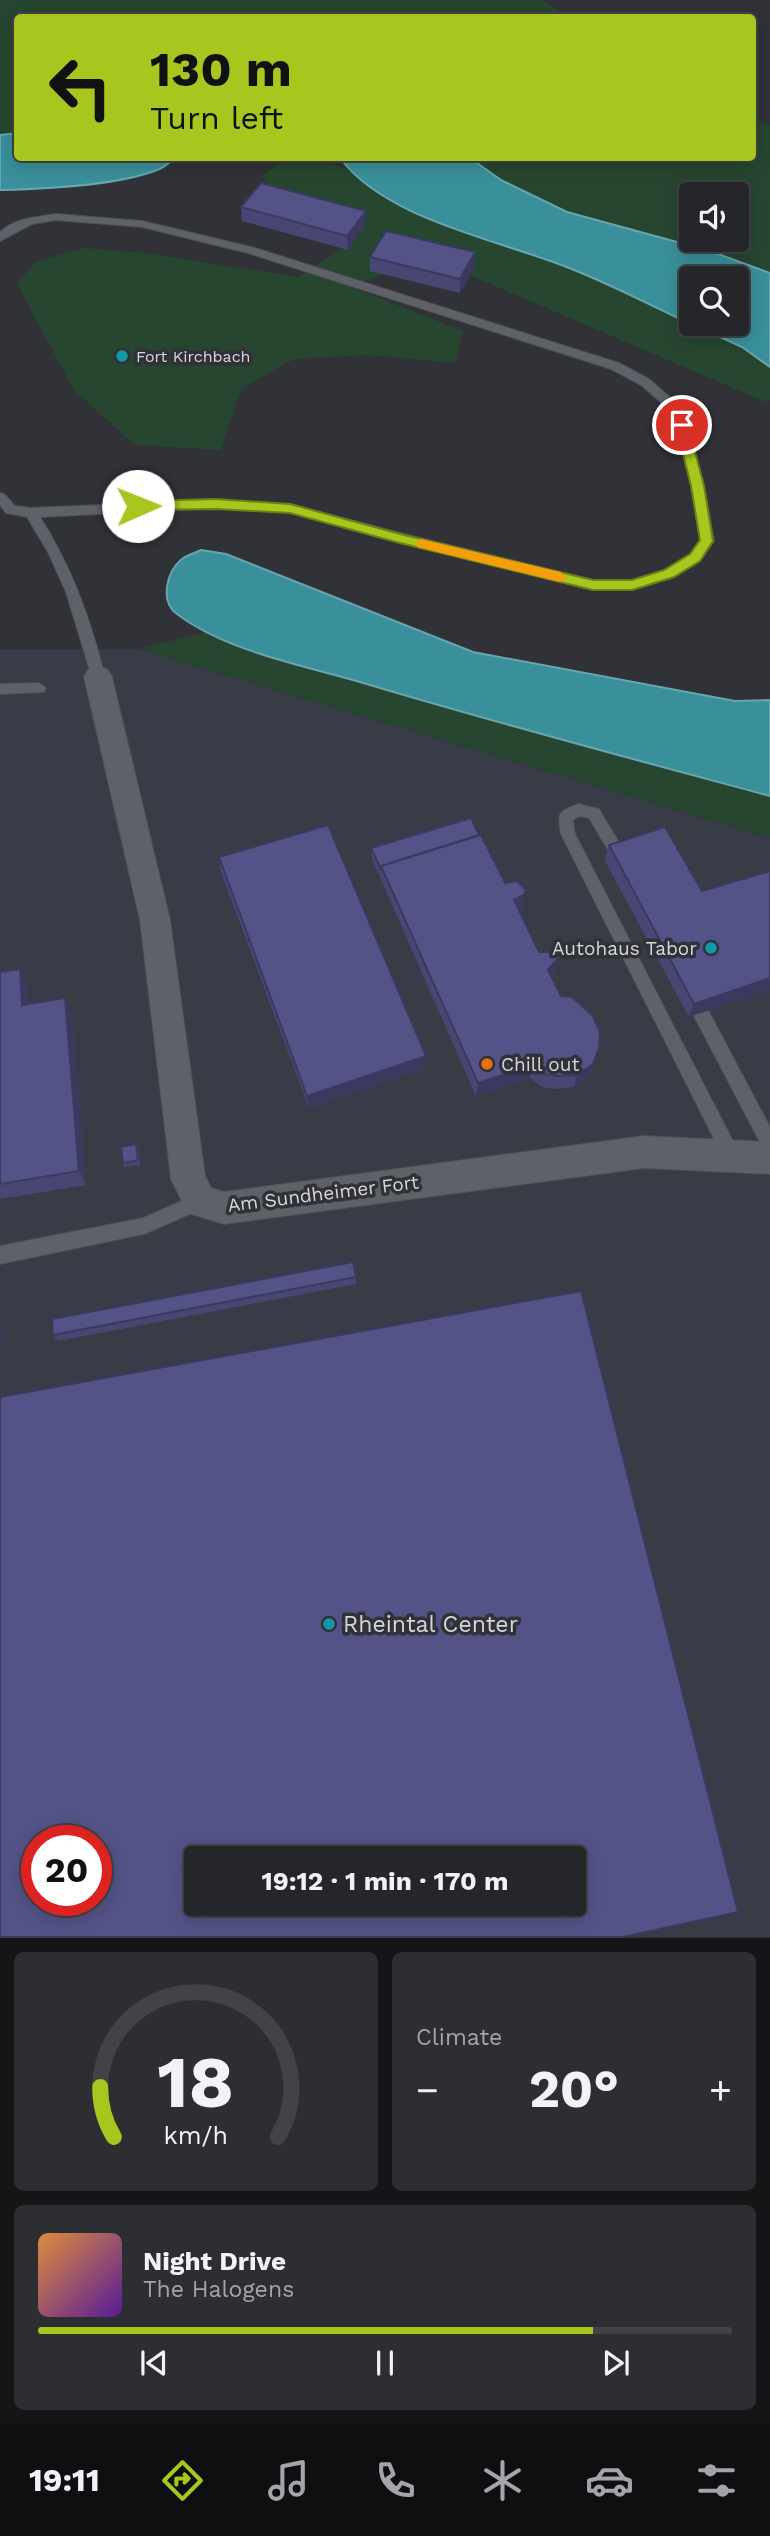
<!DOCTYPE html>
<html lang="en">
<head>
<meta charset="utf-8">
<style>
  :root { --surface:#24262a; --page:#2c2e32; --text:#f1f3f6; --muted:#a3a5a8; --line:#414347; --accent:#a7c71e }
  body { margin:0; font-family:"Work Sans",sans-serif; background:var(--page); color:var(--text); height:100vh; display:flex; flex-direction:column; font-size:26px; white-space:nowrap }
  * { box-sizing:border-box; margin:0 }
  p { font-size:23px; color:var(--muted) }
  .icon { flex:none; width:38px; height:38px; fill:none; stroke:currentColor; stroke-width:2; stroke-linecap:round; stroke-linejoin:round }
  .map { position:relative; height:1938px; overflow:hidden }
  .details { display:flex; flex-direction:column; gap:14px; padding:14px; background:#141517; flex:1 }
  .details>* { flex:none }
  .guide { position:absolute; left:14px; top:14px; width:742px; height:147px; border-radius:7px; box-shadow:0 4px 18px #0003,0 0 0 2px var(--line); background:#a7c71e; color:#111; overflow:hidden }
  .tools { position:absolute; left:679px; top:182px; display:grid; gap:14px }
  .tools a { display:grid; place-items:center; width:70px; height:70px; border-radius:7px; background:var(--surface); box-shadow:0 4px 18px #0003,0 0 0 2px var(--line); font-size:35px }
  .speed { position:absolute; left:21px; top:1825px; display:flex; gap:14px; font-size:35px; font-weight:700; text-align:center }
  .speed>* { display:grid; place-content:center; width:91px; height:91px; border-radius:50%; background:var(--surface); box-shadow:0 4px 18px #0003,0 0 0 2px var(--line); line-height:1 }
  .speed .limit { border:10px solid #d22; background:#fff; color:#111 }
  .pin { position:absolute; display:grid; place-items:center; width:60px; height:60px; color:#fff; margin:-30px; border:4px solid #fff; border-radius:50%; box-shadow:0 2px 7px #0007 }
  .me { position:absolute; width:77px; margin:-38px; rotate:89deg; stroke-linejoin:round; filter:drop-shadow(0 0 5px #0008) }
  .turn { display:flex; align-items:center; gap:24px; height:147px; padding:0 21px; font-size:32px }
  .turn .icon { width:91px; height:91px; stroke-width:2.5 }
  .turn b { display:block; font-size:49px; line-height:60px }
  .big { font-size:52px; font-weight:700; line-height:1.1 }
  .details .card { flex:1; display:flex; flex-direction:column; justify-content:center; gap:10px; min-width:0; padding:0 24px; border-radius:10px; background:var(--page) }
  .details .dial { align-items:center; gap:0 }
  .dial svg { height:182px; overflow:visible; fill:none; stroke:var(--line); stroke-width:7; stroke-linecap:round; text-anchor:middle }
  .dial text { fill:var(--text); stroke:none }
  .song { display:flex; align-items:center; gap:21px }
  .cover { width:84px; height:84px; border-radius:10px; background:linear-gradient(135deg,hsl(30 70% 55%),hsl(270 70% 35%)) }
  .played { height:7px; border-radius:4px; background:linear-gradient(90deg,var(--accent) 80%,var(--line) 80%) }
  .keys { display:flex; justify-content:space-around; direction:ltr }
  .heat { display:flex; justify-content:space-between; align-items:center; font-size:38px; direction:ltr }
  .details .tiles { flex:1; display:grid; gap:14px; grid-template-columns:1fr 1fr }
  .card:last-child { grid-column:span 2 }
  .trip { position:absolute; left:184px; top:1846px; width:402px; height:70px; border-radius:7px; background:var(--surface); box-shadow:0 4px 18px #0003,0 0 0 2px var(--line); font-weight:700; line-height:70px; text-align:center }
  .tab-bar { display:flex; height:112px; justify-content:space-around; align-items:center; background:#0e0f11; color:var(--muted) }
  .tab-bar .icon { width:49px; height:49px }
  .tab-bar .on { color:var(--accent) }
  .tab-bar b { font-size:32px; color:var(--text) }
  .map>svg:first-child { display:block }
  .built { fill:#383c47; fill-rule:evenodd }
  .green { fill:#274630; fill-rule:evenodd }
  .water { fill:#39909a; stroke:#68a5ae; stroke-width:2 }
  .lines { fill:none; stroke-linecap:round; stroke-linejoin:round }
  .lane-casing { stroke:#4d4f54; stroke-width:2 }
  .street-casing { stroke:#4d4f54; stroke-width:2 }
  .lane { fill:#5f6168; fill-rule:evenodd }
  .street { fill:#5f6168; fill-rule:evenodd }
  .wall { fill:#484774 }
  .shaded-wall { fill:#3b3a5e }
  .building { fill:#545387; stroke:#3b3a5e; stroke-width:2; fill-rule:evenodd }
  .route { fill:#a7c71e; stroke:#6d8114; stroke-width:2 }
  .slow { fill:#f59e0b }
  .culture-dot { fill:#0f9aa8; stroke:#303238; stroke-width:2.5 }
  .food-dot { fill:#e8710a; stroke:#303238; stroke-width:2.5 }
  .labels { text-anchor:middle; stroke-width:7; stroke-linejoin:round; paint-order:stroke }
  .far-poi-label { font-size:16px; fill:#d6d7db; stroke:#303238; text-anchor:start }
  .poi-label { font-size:19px; fill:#d6d7db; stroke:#303238; text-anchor:end }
  .street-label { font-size:19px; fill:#d6d7db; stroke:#303238 }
  .near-poi-label { font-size:23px; fill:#d6d7db; stroke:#303238; text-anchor:start }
</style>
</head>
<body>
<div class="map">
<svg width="770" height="1938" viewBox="0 0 770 1938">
  <rect width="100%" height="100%" fill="#303238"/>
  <path class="built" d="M139,649l631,189v1099h-770v-1287zM37,1841h59v59h-59zM196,1858h378v46h-378z"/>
  <path class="green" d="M0,0h542l27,17 -551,1 -1,115 -17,2z
    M753,120l17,5v148l-60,-22 -143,-39 -66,-32 -31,-22h282zM691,194h46v46h-46z
    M287,158h12l49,10 38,32 188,70 168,77 28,20v32l-4,3 -334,-143 -83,27 114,45 -8,32 -87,-8 -74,4 -52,29 -21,62 -86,-5 -61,-55 -57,-106 18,-22 50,-14 59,5 155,24 57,-38 -71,-26 -23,-38z
    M207,632l56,22 237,69 270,73v42l-631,-189z"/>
  <path class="water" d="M17,133l1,25h157c-5,4 -11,10 -18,12 -38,15 -115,19 -157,20v-55z
    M340,158h130l31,22 66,32 143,39 60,22v94l-28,-20 -50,-23h45v-46h-46v46c-39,-18 -77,-38 -117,-54 -72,-30 -187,-49 -234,-112z
    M201,550l25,4 247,98 262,49 35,-1v96c-137,-37 -274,-73 -410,-114 -58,-17 -134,-31 -183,-68 -18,-13 -10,-43 5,-55 5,-4 13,-6 19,-9z"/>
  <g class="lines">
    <g class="lane-casing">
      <path id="lane" d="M56,214l86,7 113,27 364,115 30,16 33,29 22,78 10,55 -14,20 -26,16 -42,13h-39l-193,-47 -110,-31 -74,-4 -176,9c32,50 51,103 65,160l-7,5 -5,-1 -27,-89 -18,-40 -21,-35 -21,-4 -6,-8v-12l4,1 11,12 16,2 185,-8 74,4 110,29 193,47h39l32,-9 26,-16 10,-14 -8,-55 -22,-76 -29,-25 -30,-16 -363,-116 -106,-26 -86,-7 -24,4 -32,17v-9c15,-14 36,-15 56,-18z
        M39,683l7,5 -2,4 -44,2v-10z
        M579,804l20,5 28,47 -3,4h-10l-25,-42 -9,-2 -7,4 2,14 162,315 2,6 -2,6 -6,2 -6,-2 -164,-327c-4,-21 -3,-23 18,-30z
        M701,1006l6,2 63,119v25l-6,-2 -69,-132 -2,-5 2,-5z
        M200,1193l6,2 3,6 -3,6 -62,27 -144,30v-18l143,-28z"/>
    </g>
    <g class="street-casing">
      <path id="street" d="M98,666l10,4 4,7 58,243 35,256 6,12 13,4 420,-56 126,6v32l-126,-6 -420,56 -36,-11 -17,-34 -31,-259 -56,-243 4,-7z"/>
    </g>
    <use href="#lane" class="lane"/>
    <use href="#street" class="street"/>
  </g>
  <path class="wall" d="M241,207l125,18 -18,25 -106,-29z
    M475,252v14l-15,27 -90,-22v-14z
    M479,835l26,48 19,22 -2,5 -3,1 20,41 16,21 -3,4 43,84 -6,16 -15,10 -20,2 -12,-2 -12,-9 -54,18 -104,-237 -1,-11z
    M609,845l93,46 68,-20 -81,146 -84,-156z
    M219,857l206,212 -116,39 -88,-236z
    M0,972l28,14 1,18 43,11 14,170 -86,14z
    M136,1144l2,5 2,16 -16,2 -1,-4z
    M356,1277v7l-298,57 -5,-6z"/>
  <path class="shaded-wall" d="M366,211v14l-18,25 -1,-14z
    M475,252v14l-15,27v-14z
    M526,890l-4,20 -11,5 3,-15z
    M558,958l-3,15 -10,11 3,-14z
    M20,969l8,17 2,35 -8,-16z
    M770,978v12l-81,27 5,-13z
    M65,998l7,17 14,170 -7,-14z
    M599,1048l-10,29 -15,10 3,-12z
    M426,1056l-1,13 -116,39 -2,-12z
    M532,1065l-2,13 -54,18 2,-13z
    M0,1331l2,3 1,12 -3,-3z"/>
  <path class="building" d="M261,183l105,28 -19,25 -106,-29z
    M386,231l89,21 -15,27 -90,-22z
    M471,818l8,17 -98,31v4l-10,-22z
    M328,825l98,231 -119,40 -88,-239z
    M665,827l37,64 68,-20v107l-76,26 -85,-159z
    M481,835l24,48 12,-2 9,9 -2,5 -10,5 25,52h13l6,6 -10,12 13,26 11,1 21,19 7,17 -1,15 -6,16 -16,11 -20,1 -13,-2 -12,-9 -54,18 -97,-217z
    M20,969l2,36 43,-7 14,173 -79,13v-212z
    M136,1144l2,16 -15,3 -2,-16z
    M353,1262l3,15 -303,58 -1,-16z
    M581,1291l157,621 -115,25h-623v-540zM37,1841h59v59h-59zM196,1858h378v46h-378z"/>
  <path class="route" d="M682,421l6,4 16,61 9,55 -13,20 -26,16 -42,13h-39l-193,-47 -110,-30 -74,-4 -78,1 -6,-4 6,-5 78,-2 74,5 110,30 193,46h39l32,-10 26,-16 10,-14 -9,-54 -15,-61z"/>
  <path class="slow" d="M421,539l139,33 7,5 -7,5 -143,-35v-7z"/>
  <g class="culture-dot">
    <circle cx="122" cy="356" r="7"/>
    <circle cx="711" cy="948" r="7"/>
    <circle cx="329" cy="1624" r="7"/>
  </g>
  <circle class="food-dot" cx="487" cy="1064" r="7"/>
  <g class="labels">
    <g class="far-poi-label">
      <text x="136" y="362">Fort Kirchbach</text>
    </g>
    <g class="poi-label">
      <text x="697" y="955">Autohaus Tabor</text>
      <text x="501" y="1071" text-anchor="start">Chill out</text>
    </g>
    <g class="street-label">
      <text transform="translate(323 1193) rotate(-7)" y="7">Am Sundheimer Fort</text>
    </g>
    <g class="near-poi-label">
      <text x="343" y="1632">Rheintal Center</text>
    </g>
  </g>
</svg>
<div class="tools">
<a><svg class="icon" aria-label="sound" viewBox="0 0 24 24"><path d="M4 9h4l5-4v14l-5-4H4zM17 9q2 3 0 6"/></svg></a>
<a><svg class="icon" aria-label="search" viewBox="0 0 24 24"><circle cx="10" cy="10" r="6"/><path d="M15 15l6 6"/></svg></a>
</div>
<div class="speed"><div class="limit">20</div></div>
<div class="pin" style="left:682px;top:425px;background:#d93025"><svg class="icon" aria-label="arrive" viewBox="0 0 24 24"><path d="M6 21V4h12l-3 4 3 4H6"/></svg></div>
<svg class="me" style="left:138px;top:506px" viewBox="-20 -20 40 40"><circle r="19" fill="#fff"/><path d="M0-13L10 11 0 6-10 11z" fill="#a7c71e"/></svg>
<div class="trip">19:12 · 1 min · 170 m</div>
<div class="guide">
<div class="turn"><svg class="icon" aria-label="left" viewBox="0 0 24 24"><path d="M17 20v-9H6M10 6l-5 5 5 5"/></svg><div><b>130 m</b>Turn left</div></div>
</div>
</div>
<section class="details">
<div class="tiles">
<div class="card dial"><svg viewBox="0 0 100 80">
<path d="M14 69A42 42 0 1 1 86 69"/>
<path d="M14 69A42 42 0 0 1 8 47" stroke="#a7c71e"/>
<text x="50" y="56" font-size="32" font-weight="700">18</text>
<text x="50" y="72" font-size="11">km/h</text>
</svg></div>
<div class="card"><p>Climate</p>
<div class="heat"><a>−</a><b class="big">20°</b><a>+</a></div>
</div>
<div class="card">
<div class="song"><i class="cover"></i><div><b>Night Drive</b><p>The Halogens</p></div></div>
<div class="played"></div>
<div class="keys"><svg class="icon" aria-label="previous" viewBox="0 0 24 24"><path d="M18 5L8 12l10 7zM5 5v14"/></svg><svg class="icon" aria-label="pause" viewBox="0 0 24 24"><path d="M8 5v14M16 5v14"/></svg><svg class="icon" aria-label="next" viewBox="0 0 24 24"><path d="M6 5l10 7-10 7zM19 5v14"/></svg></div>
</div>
</div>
</section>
<nav class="tab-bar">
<b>19:11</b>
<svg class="icon on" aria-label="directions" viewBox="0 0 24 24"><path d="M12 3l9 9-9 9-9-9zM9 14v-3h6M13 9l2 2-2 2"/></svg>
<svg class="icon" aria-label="music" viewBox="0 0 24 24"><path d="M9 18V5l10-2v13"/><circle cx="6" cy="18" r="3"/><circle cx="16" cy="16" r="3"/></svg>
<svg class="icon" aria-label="phone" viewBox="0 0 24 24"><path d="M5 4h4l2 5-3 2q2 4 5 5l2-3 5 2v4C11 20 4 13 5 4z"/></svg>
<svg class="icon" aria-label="climate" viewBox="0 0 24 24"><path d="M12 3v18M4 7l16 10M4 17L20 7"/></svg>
<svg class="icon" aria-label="car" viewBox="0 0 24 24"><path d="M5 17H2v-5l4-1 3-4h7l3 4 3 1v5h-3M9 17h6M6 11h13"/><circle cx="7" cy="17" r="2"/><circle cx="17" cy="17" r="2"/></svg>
<svg class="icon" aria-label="filters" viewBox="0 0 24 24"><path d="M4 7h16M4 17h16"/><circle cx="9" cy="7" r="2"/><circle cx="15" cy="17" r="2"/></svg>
</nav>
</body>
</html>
